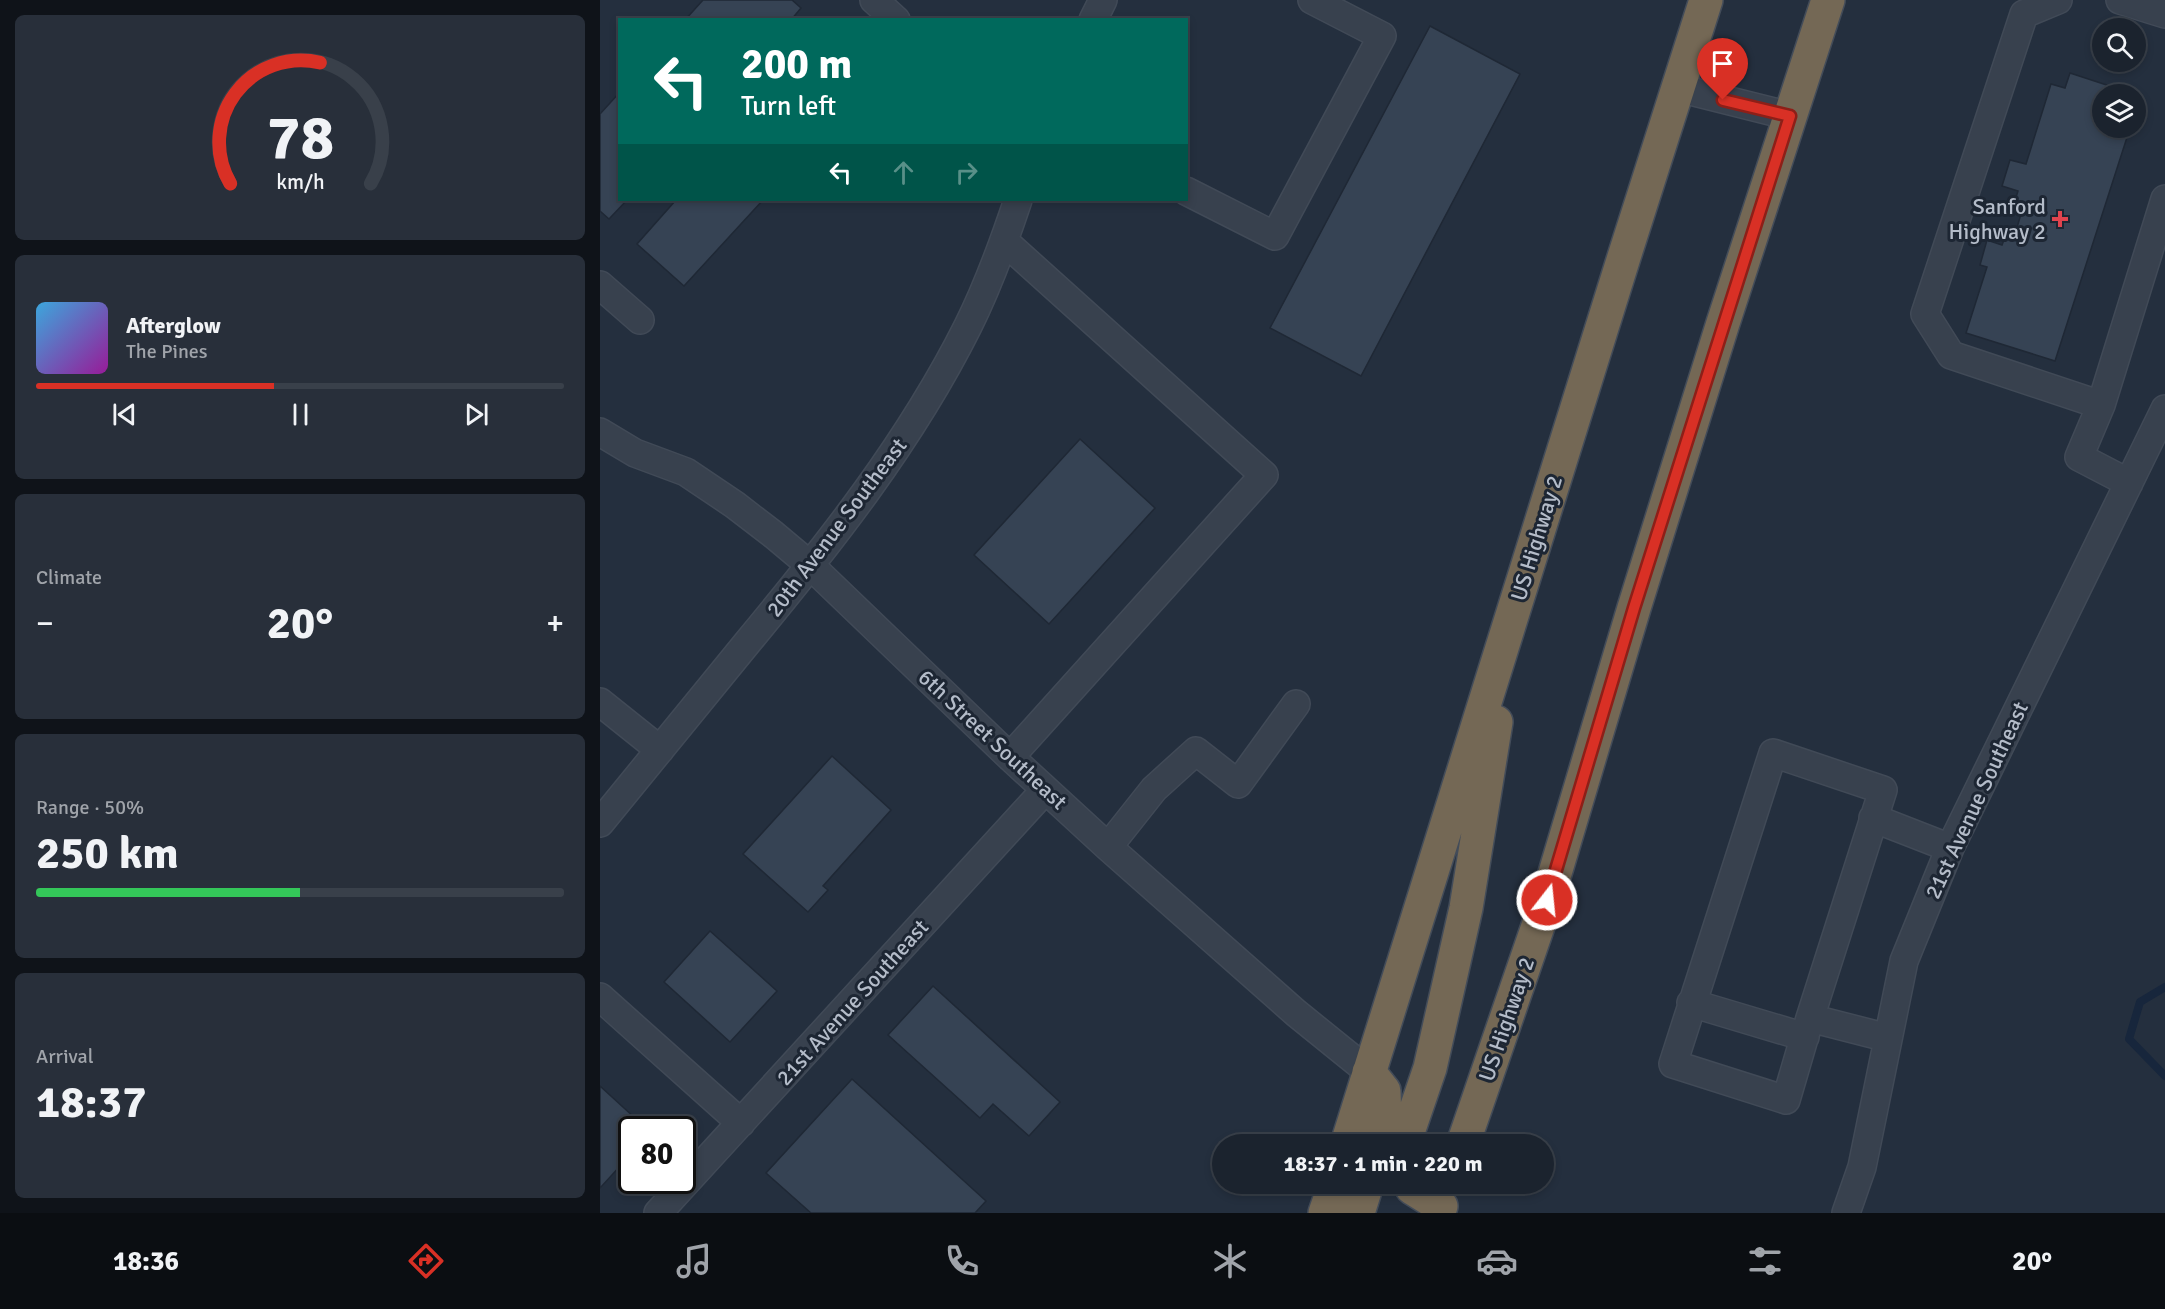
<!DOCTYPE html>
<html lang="en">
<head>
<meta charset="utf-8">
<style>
  :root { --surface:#1b232e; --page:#282f3a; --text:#f1f3f6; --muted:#a0a4aa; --line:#39404a; --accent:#d93025 }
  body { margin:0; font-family:Signika,sans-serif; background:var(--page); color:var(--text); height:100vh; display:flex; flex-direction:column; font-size:22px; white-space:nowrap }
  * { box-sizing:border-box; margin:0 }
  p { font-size:20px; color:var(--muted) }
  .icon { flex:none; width:33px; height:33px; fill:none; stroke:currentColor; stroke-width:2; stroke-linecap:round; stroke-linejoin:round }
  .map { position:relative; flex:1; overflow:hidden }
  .sheet { display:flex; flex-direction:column; gap:15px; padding:15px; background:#0f1319; width:600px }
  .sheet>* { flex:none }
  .guide { position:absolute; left:18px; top:18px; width:570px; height:183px; border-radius:0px; box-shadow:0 3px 9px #0003,0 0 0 2px var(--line); background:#00695c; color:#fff; overflow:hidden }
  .buttons { position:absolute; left:1492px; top:18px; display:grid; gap:12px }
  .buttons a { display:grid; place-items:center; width:54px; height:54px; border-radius:50%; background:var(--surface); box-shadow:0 3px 9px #0003,0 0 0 2px var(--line); font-size:30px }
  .speed { position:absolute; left:18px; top:1116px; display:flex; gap:12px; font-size:30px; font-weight:700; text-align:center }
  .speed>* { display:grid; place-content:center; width:78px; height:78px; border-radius:50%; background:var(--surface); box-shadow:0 3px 9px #0003,0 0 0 2px var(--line); line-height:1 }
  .speed .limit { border:3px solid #111; border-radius:9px; background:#fff; color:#111 }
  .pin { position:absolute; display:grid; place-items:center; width:51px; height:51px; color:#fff; margin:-62px -26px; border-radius:50% 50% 50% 0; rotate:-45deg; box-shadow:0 0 6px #0007 }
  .pin .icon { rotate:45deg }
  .me { position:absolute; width:66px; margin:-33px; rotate:16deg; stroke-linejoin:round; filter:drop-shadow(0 0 4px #0008) }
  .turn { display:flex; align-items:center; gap:21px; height:126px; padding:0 24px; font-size:27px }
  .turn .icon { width:78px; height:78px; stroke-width:2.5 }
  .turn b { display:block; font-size:42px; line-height:51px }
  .lanes { display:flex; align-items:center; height:57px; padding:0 24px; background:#0003; justify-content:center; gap:30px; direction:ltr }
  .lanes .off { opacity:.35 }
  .big { font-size:45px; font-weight:800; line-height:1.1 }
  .sheet .tile { flex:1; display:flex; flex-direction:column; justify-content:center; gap:9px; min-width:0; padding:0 21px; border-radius:9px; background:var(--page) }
  .sheet .dial { align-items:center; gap:0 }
  .dial svg { height:156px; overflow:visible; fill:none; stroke:var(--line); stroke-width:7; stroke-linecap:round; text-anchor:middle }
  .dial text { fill:var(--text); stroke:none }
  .song { display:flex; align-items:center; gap:18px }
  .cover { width:72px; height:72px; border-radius:9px; background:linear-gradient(135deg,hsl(200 70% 55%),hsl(300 70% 35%)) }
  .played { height:6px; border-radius:3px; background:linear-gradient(90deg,var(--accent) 45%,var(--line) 45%) }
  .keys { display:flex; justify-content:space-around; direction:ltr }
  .heat { display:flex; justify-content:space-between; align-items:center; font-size:33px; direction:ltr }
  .charge { height:9px; border-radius:4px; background:linear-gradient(90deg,#34c759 50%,var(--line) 0) }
  .trip { position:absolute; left:612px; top:1134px; width:342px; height:60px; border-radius:30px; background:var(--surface); box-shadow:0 3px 9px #0003,0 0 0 2px var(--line); font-weight:800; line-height:60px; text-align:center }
  .dock { display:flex; height:96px; justify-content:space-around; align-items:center; background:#0b0e12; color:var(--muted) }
  .dock .icon { width:42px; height:42px }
  .dock .selected { color:var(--accent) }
  .dock b { font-size:27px; color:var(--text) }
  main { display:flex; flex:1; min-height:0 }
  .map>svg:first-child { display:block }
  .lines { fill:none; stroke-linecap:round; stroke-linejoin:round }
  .stream { stroke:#17263c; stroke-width:8 }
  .building { fill:#364354; stroke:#1f2835; stroke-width:1.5 }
  .minor-casing { stroke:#414a57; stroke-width:30 }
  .highway-casing { stroke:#434c59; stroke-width:36 }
  .minor { stroke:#38414e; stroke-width:27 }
  .highway { stroke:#746855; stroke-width:33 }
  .route-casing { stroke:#8d1f18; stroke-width:15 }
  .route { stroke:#d93025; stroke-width:10 }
  .health-dot { fill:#e0444e; stroke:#1d2633; stroke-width:2 }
  .labels { text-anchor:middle; stroke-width:6; stroke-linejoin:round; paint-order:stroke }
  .poi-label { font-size:22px; fill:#b4bcc9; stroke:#1d2633; text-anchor:end }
  .street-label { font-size:22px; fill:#b4bcc9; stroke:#1d2633 }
</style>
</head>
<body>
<main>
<section class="sheet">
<div class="tile dial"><svg viewBox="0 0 100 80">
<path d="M14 69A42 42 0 1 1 86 69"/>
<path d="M14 69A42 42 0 0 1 60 7" stroke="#d93025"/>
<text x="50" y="56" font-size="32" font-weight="700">78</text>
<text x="50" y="72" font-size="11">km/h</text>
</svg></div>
<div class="tile">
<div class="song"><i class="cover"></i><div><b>Afterglow</b><p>The Pines</p></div></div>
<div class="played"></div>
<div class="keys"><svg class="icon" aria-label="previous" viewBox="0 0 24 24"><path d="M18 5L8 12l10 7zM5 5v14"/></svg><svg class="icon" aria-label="pause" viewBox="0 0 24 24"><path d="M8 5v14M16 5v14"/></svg><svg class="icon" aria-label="next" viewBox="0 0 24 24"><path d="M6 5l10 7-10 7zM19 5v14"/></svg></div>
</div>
<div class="tile"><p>Climate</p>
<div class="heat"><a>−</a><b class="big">20°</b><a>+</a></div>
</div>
<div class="tile"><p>Range · 50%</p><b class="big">250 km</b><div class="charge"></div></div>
<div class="tile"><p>Arrival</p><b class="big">18:37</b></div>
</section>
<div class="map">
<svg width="1565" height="1213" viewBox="0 0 1565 1213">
  <rect width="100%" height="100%" fill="#242f3e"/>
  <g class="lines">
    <path class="stream" d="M1565,987l-25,15 -11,37 36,37"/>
  </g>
  <path class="building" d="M103,0h89l9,8 -10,12h-106z
    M830,26l90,48 -159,302 -91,-48z
    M1470,73l52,17 -1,4h-18v34h27l-75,233 -89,-28 21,-66 -7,-2 7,-25 15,5 5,-13 9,-1 7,-24 -9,-3 4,-13 -16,-5 8,-26 16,4 25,-80 14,4z
    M20,92v108h7l-18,19 -9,-8v-97z
    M76,200h87l-79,86 -47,-42z
    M480,439l75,69 -106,116 -75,-69z
    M232,756l59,54 -68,76 5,4 -20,22 -65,-58z
    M110,931l67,60 -47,51 -66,-60z
    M333,986l127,116 -31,34 -36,-32 -13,14 -92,-83z
    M252,1079l134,122 -11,12h-164l-45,-40z
    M0,1086l48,44h-16v23l-32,35z"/>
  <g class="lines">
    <g class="minor-casing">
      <path id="minor" d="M274,0l22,20
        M1458,0l-34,14 -99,300 26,41 150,50 64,-206
        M1520,0l45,14
        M493,20l10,-20
        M1078,88l112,28
        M586,191l89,45 107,-200 -70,-36
        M404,241l260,234 -254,282
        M0,285l40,35
        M1501,405l-22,52 50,26
        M0,432l35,21 51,19 49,33 39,30 37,31 199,191 98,90 188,166 73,59
        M0,702l60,48
        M1273,818l77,30
        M0,823c49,-60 98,-120 147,-180 82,-99 163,-201 221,-317 20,-40 36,-84 50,-126
        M508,847l46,-58 42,-38 42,33 58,-80
        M0,997l141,126
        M1091,1003l114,34
        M1210,1018l-24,82 -113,-36 100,-311 110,37 -73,228 78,20
        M58,1213l387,-423
        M1246,1213l16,-46 42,-206 46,-113 215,-439"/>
    </g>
    <g class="highway-casing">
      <path id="highway" d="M769,1072l15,19 1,28 -7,25
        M747,1144l277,-887 82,-257
        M804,1144l26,-76 36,-160 30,-186
        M863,1144l84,-244 87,-292 89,-285 105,-323
        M810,1184l2,4 29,18
        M725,1213l10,-29
        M758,1213l9,-29"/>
    </g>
    <use href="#minor" class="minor"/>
    <use href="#highway" class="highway"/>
  </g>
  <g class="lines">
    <g class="route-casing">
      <path id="route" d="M947,900l87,-292 156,-492 -67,-16"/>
    </g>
    <use href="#route" class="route"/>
  </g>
  <path class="health-dot" d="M1457 210h6v6h6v6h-6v6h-6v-6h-6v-6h6z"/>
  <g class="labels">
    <g class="poi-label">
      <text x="1446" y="214">Sanford<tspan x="1446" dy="25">Highway 2</tspan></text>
    </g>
    <g class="street-label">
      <text transform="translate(236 527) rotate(-53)" y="8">20th Avenue Southeast</text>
      <text transform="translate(936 538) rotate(-73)" y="8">US Highway 2</text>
      <text transform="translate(393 739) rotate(43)" y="8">6th Street Southeast</text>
      <text transform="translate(1376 800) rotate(-65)" y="8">21st Avenue Southeast</text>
      <text transform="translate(252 1002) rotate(-48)" y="8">21st Avenue Southeast</text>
      <text transform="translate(906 1019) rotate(-71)" y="8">US Highway 2</text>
    </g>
  </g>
</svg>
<div class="buttons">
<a><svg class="icon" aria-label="search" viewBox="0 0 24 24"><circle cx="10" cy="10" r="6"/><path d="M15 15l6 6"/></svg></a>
<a><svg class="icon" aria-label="layers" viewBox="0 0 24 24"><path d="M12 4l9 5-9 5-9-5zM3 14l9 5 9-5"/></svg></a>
</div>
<div class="speed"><div class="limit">80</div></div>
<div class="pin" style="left:1123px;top:100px;background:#d93025"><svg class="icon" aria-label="arrive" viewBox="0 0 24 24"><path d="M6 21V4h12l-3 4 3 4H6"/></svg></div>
<svg class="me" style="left:947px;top:900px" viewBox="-20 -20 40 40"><circle r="17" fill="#d93025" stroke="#fff" stroke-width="3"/><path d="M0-11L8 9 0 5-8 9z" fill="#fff"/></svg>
<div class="trip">18:37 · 1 min · 220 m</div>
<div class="guide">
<div class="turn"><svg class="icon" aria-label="left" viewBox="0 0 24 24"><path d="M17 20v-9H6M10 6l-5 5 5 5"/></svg><div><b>200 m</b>Turn left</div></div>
<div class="lanes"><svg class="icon" aria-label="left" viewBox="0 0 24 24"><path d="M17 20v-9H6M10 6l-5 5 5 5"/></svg><svg class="icon off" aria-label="ahead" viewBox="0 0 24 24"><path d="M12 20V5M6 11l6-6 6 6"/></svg><svg class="icon off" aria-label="right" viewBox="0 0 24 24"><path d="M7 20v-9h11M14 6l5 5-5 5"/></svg></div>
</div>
</div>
</main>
<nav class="dock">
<b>18:36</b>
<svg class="icon selected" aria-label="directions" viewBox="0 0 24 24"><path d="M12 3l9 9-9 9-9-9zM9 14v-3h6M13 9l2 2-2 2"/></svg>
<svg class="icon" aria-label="music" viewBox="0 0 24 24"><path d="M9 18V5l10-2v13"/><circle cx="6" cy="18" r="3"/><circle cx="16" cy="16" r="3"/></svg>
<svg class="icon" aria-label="phone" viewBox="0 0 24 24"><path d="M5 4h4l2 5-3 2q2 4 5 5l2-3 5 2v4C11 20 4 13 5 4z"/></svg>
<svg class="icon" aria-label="climate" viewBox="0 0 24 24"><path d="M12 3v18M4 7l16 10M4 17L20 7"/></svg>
<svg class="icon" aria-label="car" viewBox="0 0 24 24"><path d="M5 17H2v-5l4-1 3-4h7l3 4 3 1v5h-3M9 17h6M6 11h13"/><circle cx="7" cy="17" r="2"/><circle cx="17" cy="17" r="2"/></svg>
<svg class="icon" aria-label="filters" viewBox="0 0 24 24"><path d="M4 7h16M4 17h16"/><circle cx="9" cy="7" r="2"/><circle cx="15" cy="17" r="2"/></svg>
<b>20°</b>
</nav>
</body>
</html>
